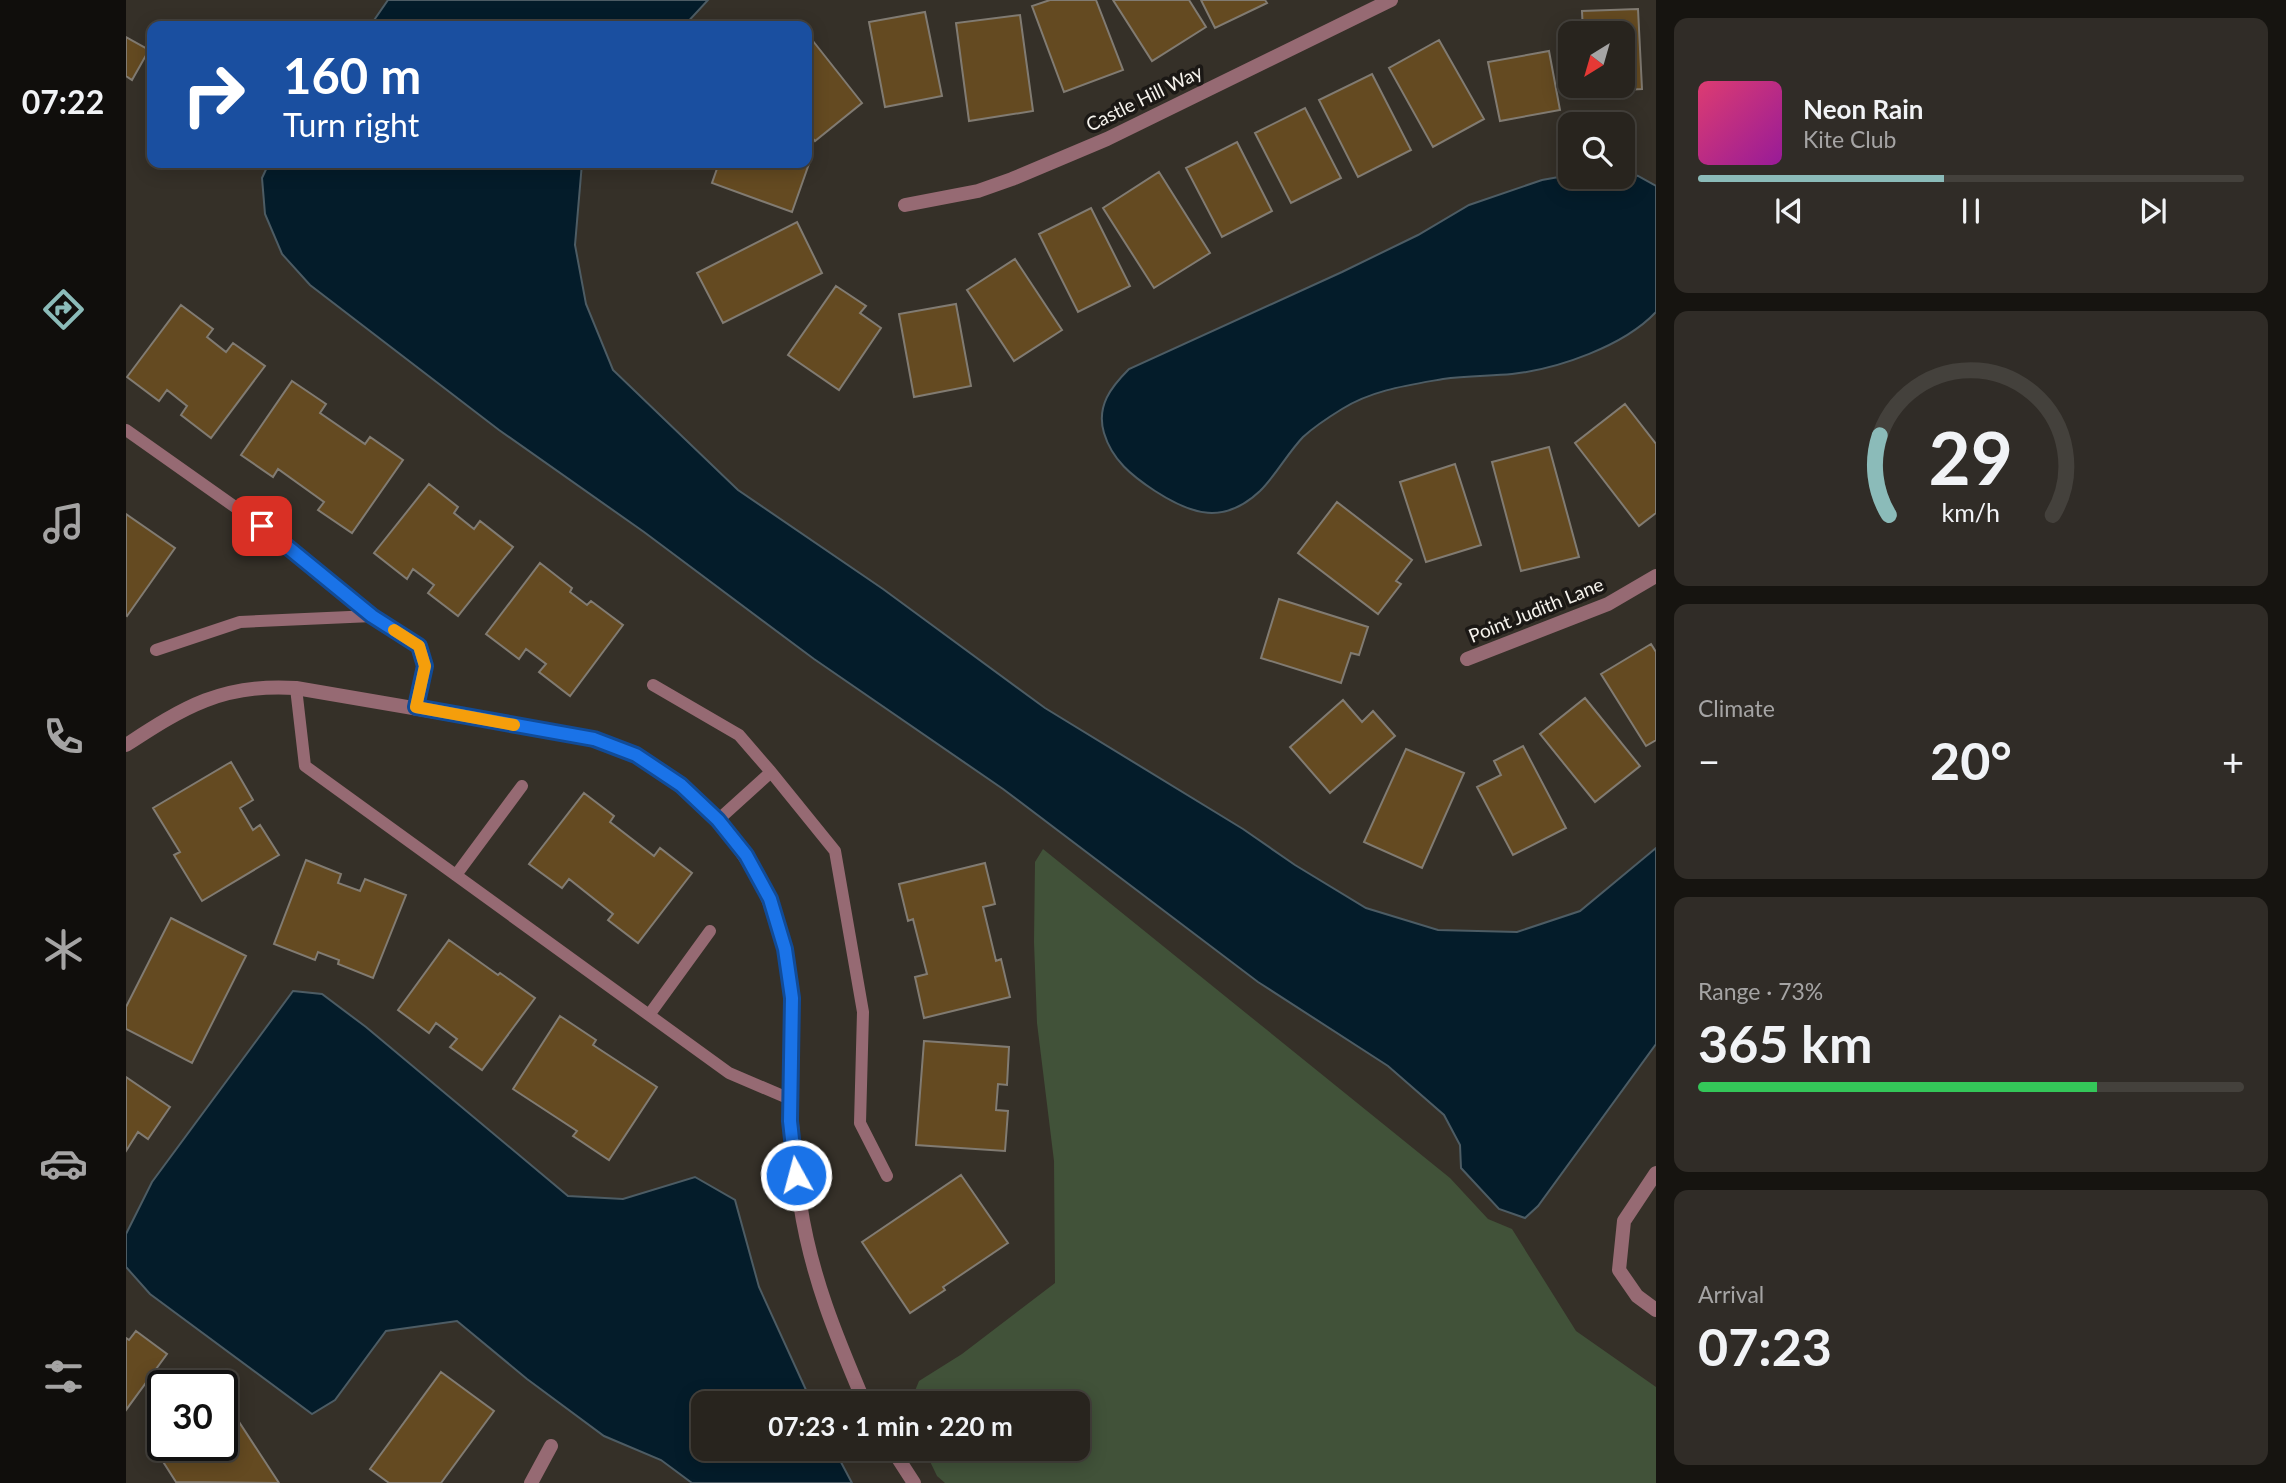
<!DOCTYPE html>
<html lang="en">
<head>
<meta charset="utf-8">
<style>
  :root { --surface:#28241e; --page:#302c27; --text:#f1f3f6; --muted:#a5a4a4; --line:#44413c; --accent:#8bbbb9 }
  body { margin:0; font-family:Lato,sans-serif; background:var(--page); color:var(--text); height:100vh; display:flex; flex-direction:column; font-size:26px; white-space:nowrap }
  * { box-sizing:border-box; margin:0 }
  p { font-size:23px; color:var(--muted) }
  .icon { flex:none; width:38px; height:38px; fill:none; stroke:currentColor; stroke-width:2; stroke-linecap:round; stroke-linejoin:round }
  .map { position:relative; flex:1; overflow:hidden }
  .side { display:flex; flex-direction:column; gap:18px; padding:18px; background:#161410; width:630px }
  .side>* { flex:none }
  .top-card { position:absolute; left:21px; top:21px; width:665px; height:147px; border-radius:14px; box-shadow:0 4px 18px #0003,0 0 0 2px var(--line); background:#1a4fa0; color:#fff; overflow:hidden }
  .needle { width:46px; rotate:217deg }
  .tools { position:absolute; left:1432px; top:21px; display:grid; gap:14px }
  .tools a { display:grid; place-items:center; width:77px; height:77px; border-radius:14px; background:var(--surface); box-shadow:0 4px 18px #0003,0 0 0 2px var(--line); font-size:35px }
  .speed { position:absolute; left:21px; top:1370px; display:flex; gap:14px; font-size:35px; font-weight:700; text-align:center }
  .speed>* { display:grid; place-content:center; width:91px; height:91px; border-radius:50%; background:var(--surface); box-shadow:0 4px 18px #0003,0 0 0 2px var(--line); line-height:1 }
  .speed .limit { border:4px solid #111; border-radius:10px; background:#fff; color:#111 }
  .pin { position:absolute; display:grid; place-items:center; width:60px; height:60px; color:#fff; margin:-30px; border-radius:14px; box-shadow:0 4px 10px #0006 }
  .me { position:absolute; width:77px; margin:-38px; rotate:353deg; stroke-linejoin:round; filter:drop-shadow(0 0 5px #0008) }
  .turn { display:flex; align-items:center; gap:24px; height:147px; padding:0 21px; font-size:32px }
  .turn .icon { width:91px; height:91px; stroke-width:2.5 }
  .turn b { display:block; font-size:49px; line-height:60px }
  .big { font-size:52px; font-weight:700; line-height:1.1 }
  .side .widget { flex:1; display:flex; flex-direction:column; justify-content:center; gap:10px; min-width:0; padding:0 24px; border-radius:14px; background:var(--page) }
  .side .dial { align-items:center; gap:0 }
  .dial svg { height:182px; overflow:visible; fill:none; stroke:var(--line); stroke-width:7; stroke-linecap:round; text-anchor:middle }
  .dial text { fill:var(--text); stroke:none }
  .song { display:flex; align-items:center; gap:21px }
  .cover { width:84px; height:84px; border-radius:10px; background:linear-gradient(135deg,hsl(340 70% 55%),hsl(300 70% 35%)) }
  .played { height:7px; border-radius:4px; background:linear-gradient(90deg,var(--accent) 45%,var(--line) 45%) }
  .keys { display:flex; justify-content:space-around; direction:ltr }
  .heat { display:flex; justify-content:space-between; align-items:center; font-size:38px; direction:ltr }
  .charge { height:10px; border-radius:5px; background:linear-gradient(90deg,#34c759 73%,var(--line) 0) }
  .trip { position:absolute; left:565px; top:1391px; width:399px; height:70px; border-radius:14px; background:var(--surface); box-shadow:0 4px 18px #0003,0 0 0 2px var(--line); font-weight:700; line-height:70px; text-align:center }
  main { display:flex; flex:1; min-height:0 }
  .tab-bar { display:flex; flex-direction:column; width:126px; justify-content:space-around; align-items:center; background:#100e0c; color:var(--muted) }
  .tab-bar .icon { width:49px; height:49px }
  .tab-bar .on { color:var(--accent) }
  .tab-bar b { font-size:32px; color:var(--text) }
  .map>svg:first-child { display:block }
  .green { fill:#415239 }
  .water { fill:#041c2a; stroke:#4d5c64; stroke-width:2 }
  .building { fill:#644a21; stroke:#817b72; stroke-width:2 }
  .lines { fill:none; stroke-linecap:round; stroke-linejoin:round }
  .lane { stroke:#966a73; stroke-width:12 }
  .street { stroke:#966a73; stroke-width:14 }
  .route-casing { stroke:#114b97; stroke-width:18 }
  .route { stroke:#1a73e8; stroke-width:12 }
  .slow { stroke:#f59e0b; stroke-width:12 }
  .labels { text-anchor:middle; stroke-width:7; stroke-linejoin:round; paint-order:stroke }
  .street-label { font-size:19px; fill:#f6f3ed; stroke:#1b1815 }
</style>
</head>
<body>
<main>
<nav class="tab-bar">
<b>07:22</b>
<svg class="icon on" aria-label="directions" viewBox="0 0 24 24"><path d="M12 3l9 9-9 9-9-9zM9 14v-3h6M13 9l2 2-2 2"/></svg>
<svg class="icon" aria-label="music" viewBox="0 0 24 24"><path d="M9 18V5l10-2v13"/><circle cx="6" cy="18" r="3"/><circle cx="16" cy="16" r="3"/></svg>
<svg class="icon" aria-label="phone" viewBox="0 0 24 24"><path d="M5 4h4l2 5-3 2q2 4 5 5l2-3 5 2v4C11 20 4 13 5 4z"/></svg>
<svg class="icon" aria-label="climate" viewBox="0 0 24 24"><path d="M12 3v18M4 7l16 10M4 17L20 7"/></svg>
<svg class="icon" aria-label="car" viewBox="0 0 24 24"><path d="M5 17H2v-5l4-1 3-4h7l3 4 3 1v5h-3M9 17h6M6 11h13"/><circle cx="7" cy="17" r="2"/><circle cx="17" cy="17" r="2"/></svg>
<svg class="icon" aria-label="filters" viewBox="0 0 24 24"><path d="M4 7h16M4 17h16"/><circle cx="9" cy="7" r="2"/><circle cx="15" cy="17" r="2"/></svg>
</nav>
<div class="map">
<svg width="1530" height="1483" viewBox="0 0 1530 1483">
  <rect width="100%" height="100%" fill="#353028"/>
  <path class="green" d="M917,849l407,329 38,41 24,10 64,102 80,56v96h-711l-8,-7 -13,-27h154v-45l-168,-1 9,-22 43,-27 93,-71 -1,-122 -17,-138 -3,-81 1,-80z"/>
  <path class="water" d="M262,0h320l-24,26h-314z
    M143,163h313l-7,82 11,59 27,66 125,120 145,99 162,119 198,121 52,36 71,43 72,22 79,2 63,-21 76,-63v196l-118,162 -13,12 -26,-9 -38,-41 -1,-23 -16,-30 -56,-49 -130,-84 -255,-193 -189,-130 -170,-127 -145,-102 -189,-145 -28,-31 -17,-40 -3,-36z
    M1496,171l16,5 18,10v126c-32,34 -98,57 -144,62 -23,2 -46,2 -69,5 -34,6 -71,11 -101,30 -13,8 -28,18 -39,28 -16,17 -27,38 -43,54 -36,34 -68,24 -105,0 -23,-15 -43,-31 -51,-58 -8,-27 7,-46 25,-64l213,-97 76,-37 51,-30 73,-25 28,-5 52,2z
    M167,991l29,3 44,33 202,169 55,3 72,-22 40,23 24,87 53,116 -108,1v45h130l18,34h-160l-31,-23 -57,-24 -77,-57 -70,-58 -71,10 -51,69 -23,14 -162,-120 -24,-27v-33l26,-52z"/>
  <path class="building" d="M924,0h46l27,70 -59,22 -32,-86z
    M987,0h76l17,27 -54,34z
    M1075,0h64l2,3 -52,25z
    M1512,9l4,80 -57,3v-6h37v-53h-39l-1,-22z
    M799,12l17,84 -57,11 -16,-85z
    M894,15l13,96 -64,10 -13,-98z
    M683,36l53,67 -47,38 -8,-10v-93z
    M0,37l23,13 -17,30 -6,-4z
    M1313,40l45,79 -51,28 -44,-79z
    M1423,51l11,59 -60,11 -12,-59z
    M1246,74l39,76 -53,27 -39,-77z
    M1179,108l36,70 -50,25 -36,-70z
    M1111,142l35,69 -50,26 -36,-69z
    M681,156l4,2 -19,54 -80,-29 7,-20h88z
    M1033,172l51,81 -56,35 -51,-80z
    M965,208l39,78 -52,26 -39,-78z
    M671,222l25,51 -99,50 -26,-50z
    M889,259l47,71 -48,31 -47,-71z
    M710,286l30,20 -6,7 21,15 -42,62 -51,-35z
    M830,304l15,82 -57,11 -15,-83z
    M55,305l32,24 -6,8 19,15 7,-9 32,23 -54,72 -30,-23 6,-9 -20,-16 -8,11 -32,-24z
    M166,381l34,23 -6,9 45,31 5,-7 33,23 -51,73 -34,-23 6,-8 -46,-33 -5,8 -32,-22z
    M1499,404l31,40v69l-17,13 -64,-83z
    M1423,447l30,110 -58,14 -29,-109z
    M1329,464l26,81 -55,17 -26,-80z
    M303,484l29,23 -4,6 20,16 6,-8 33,26 -55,69 -30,-23 6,-8 -21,-16 -6,10 -33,-26z
    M1211,502l75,58 -16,21 5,3 -23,30 -80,-61z
    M0,514l49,34 -48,68 -1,-1z
    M414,563l32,25 -2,4 17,13 4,-4 32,24 -53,71 -31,-24 7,-8 -20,-15 -7,10 -33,-25z
    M1153,599l89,28 -9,28 -8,-2 -10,30 -80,-25z
    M1525,644l5,8v88l-10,6 -45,-72z
    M1459,698l55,68 -45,36 -55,-68z
    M1217,700l19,22 11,-11 22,25 -65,57 -40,-46z
    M1397,746l43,82 -53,27 -36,-68 24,-12 -7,-14z
    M1280,749l58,24 -42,95 -58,-26z
    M105,762l22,38 -13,8 13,22 7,-5 19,30 -77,46 -28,-46 6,-3 -27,-44z
    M458,793l30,23 -4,6 44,34 6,-8 32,25 -54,70 -30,-23 5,-6 -44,-35 -7,9 -33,-24z
    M180,860l35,14 -3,9 22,8 5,-12 41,16 -33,83 -35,-14 1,-4 -21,-8 -3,8 -41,-16z
    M859,863l10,41 -12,3 13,54 5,-2 9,38 -86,21 -9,-41 12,-3 -14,-55 -5,2 -9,-37z
    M45,918l75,38 -54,107 -66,-34v-22z
    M323,940l49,35 2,-2 35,25 -53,72 -32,-23 7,-8 -21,-16 -7,10 -31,-23z
    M434,1016l36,24 -3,5 64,42 -48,73 -36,-24 4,-5 -64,-42z
    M798,1041l85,6 -2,38 -9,-1 -2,26 12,1 -3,40 -89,-6z
    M0,1077l44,30 -22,32 -10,-7 -12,19z
    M835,1175l47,68 -65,44 2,3 -35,23 -48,-71z
    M10,1331l31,23 -41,56v-72l3,2z
    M315,1372l53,39 -53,72h-52l-19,-14z
    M100,1402l53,81 -103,-1 -21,-33 8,-5 59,2v-41z"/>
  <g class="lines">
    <path class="lane" d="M0,430l136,96 110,90 48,30 5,20 -9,41
      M30,650l84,-28 132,-6
      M527,685l86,50 32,37
      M170,688l9,78 424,307 61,26
      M592,820l53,-48 64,79 28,161 -3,111 27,53
      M330,875l66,-89
      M523,1015l61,-84"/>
    <path class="street" d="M779,205l73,-14 34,-12 95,-40 284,-139
      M1341,659l141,-55 48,-28
      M0,745c58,-38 97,-62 170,-57l298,51c14,6 31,10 44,18 88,50 147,138 154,239 2,18 -2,36 -2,53 0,52 2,103 10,154 11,73 36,133 65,201
      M1530,1173l-32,48 -5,49 18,26 19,14
      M766,1449l22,34
      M405,1483l20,-37"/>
  </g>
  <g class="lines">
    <g class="route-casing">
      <path id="route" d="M136,526l110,90 47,30 6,20 -9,41 178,32 42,16 45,30 37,35 28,35 24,44 15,50 7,49 -2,123 6,54"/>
    </g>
    <use href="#route" class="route"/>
    <path class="slow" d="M268,630l25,16 6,20 -9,41 98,18"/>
  </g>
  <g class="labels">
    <g class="street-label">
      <text transform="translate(1018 98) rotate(-26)" y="7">Castle Hill Way</text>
      <text transform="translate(1410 610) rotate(-22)" y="7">Point Judith Lane</text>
    </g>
  </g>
</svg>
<div class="tools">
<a><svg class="needle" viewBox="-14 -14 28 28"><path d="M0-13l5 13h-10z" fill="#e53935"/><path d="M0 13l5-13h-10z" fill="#a5a4a4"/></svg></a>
<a><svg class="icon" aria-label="search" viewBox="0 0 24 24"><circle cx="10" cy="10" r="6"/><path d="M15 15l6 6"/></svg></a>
</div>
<div class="speed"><div class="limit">30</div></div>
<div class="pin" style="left:136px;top:526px;background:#d93025"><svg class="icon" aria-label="arrive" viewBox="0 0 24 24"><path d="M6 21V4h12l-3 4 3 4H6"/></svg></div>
<svg class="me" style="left:670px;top:1175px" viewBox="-20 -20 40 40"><circle r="17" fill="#1a73e8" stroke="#fff" stroke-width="3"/><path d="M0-11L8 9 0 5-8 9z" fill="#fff"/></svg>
<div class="trip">07:23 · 1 min · 220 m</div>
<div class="top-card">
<div class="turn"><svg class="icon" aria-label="right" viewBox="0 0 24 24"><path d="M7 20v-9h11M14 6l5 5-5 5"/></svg><div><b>160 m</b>Turn right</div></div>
</div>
</div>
<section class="side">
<div class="widget">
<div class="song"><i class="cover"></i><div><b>Neon Rain</b><p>Kite Club</p></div></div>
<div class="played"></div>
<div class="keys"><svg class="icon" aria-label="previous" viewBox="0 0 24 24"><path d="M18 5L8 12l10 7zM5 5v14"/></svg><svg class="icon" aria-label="pause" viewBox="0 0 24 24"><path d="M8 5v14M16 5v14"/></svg><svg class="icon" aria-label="next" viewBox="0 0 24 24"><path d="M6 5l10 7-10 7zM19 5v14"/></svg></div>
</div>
<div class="widget dial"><svg viewBox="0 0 100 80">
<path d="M14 69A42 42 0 1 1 86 69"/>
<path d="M14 69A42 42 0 0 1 10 34" stroke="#8bbbb9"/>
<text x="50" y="56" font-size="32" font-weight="700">29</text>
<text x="50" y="72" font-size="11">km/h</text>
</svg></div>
<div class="widget"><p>Climate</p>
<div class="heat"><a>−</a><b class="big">20°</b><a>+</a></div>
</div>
<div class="widget"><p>Range · 73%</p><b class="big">365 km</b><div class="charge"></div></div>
<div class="widget"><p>Arrival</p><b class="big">07:23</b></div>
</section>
</main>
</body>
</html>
